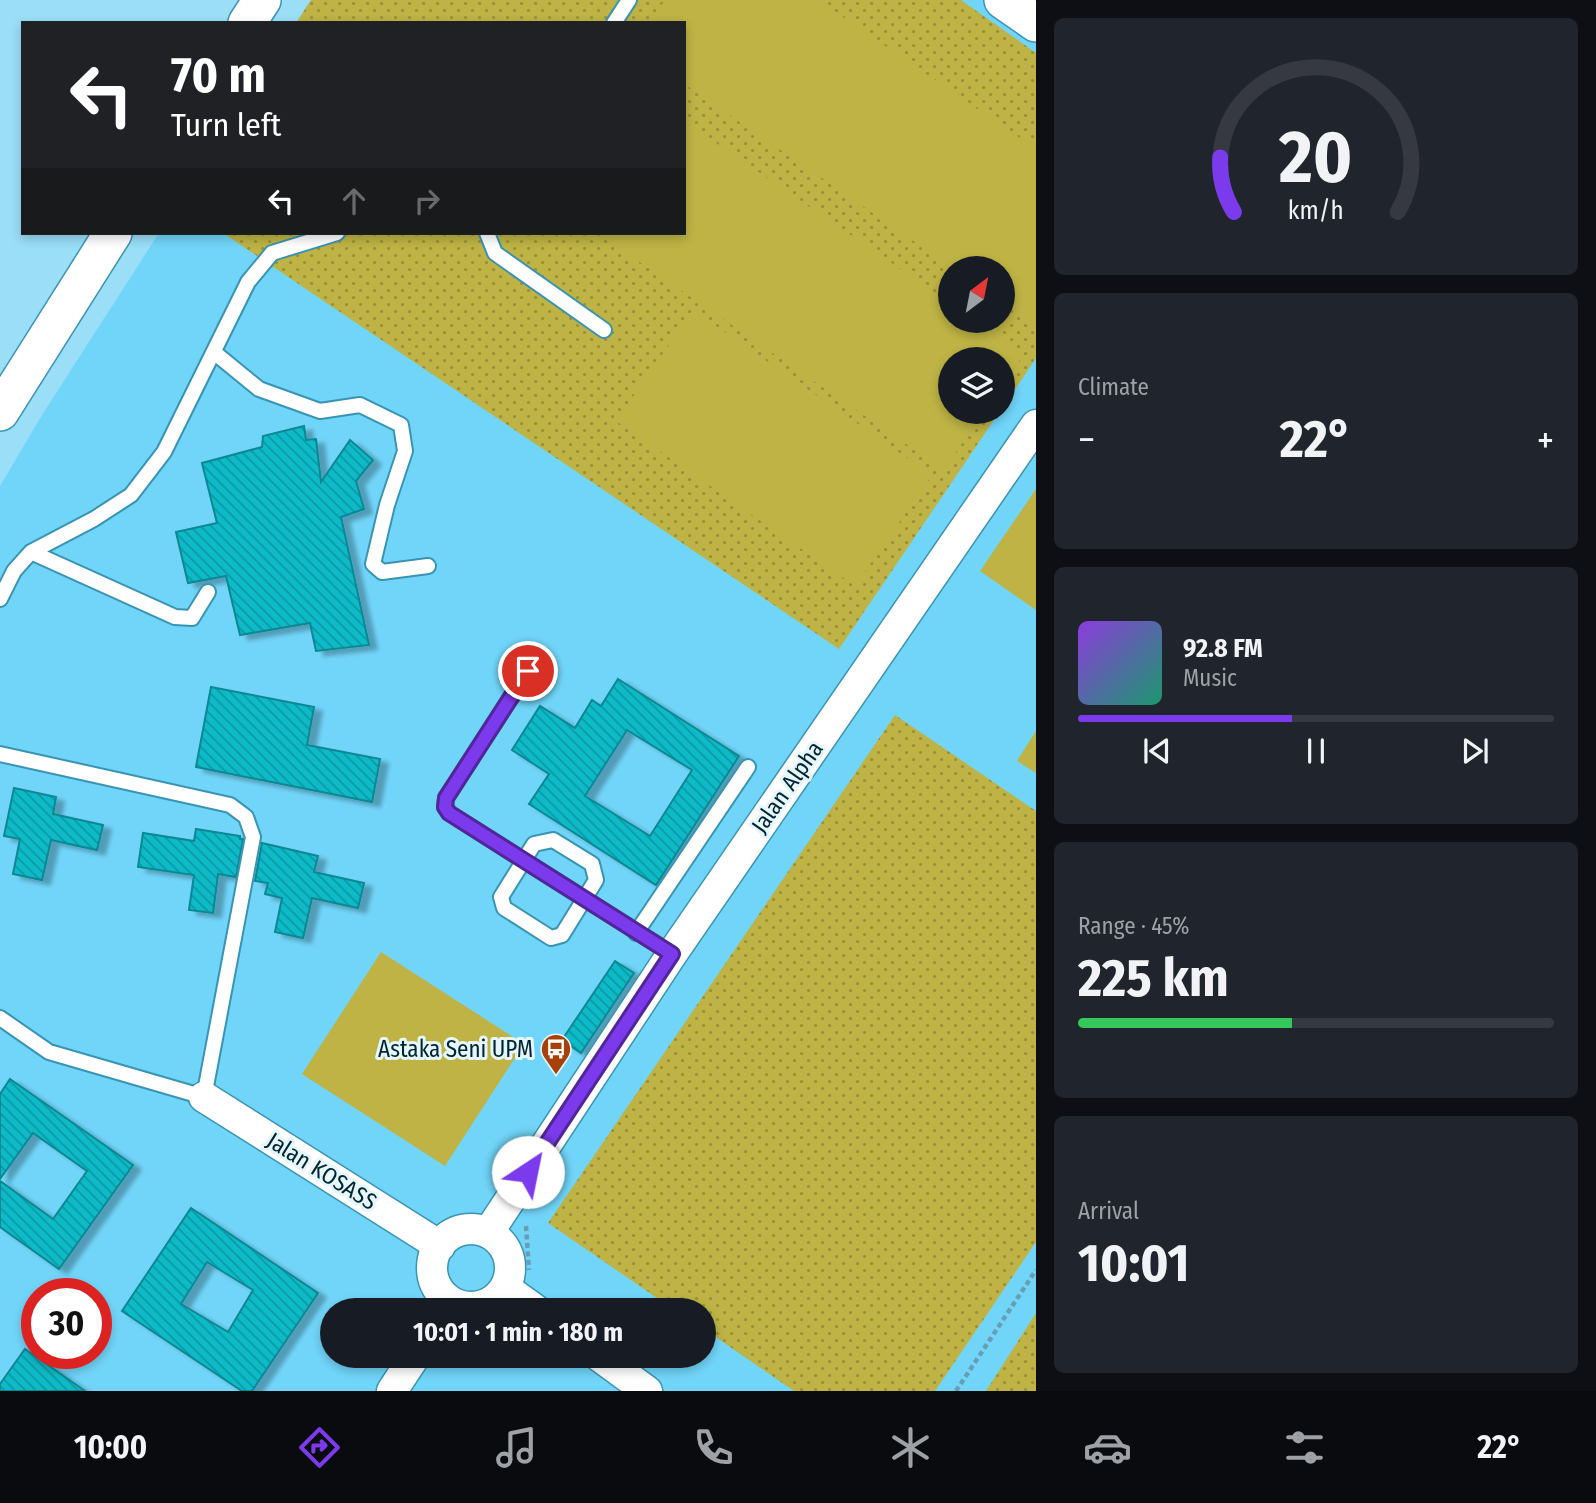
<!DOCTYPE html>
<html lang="en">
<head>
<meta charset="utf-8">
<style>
  :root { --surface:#171b24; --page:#20242c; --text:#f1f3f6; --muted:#9ea1a6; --line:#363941; --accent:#7c3aed }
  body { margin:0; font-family:"Fira Sans Condensed",sans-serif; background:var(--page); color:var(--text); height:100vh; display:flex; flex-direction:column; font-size:26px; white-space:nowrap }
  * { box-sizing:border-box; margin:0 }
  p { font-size:23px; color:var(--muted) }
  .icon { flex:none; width:38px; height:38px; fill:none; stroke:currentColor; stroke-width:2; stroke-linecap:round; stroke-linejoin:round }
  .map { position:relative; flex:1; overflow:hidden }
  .drawer { display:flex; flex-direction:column; gap:18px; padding:18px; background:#0d0f14; width:560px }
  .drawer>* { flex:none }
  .top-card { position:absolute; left:21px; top:21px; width:665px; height:214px; border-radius:0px; box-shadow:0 4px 10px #0003; background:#202124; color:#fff; overflow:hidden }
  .needle { width:46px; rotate:32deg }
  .tools { position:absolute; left:938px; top:256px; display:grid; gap:14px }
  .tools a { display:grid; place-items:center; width:77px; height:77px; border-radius:50%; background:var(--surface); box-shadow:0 4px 10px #0003; font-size:35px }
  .speed { position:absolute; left:21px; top:1278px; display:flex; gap:14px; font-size:35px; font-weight:700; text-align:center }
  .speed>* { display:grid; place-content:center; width:91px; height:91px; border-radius:50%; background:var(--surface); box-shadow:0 4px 10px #0003; line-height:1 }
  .speed .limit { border:10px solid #d22; background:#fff; color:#111 }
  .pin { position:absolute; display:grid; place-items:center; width:60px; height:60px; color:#fff; margin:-30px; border:4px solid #fff; border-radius:50%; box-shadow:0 2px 7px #0007 }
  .me { position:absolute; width:77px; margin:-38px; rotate:34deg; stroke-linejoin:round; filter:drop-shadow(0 0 5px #0008) }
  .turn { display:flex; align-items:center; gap:24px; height:147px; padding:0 35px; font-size:32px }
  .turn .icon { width:91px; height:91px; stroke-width:2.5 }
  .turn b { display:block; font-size:49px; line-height:60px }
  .lanes { display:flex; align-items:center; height:66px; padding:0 35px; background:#0003; justify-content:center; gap:35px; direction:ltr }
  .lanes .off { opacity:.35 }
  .big { font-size:52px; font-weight:700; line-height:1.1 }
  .drawer .tile { flex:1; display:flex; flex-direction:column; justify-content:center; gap:10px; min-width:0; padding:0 24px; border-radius:10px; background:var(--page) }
  .drawer .dial { align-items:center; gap:0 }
  .dial svg { height:182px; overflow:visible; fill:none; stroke:var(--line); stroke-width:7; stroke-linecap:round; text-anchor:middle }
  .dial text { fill:var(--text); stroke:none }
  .song { display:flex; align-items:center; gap:21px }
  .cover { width:84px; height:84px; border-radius:10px; background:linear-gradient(135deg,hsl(270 70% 55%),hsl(160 70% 35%)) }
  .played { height:7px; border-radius:4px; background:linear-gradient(90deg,var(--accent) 45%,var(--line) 45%) }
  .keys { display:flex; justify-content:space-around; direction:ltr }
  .heat { display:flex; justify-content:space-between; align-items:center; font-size:38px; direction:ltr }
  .charge { height:10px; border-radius:5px; background:linear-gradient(90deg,#34c759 45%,var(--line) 0) }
  .trip { position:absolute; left:320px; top:1298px; width:396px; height:70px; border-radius:35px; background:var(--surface); box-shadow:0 4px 10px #0003; font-weight:700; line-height:70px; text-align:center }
  .dock { display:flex; height:112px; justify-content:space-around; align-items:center; background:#090b0e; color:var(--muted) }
  .dock .icon { width:49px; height:49px }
  .dock .selected { color:var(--accent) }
  .dock b { font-size:32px; color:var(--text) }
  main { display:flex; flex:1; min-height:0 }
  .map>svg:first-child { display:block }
  .built { fill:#71d5f9; fill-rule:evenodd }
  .green { fill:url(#green-dots); fill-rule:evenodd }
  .pitch { fill:#beb344 }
  .building { fill:url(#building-back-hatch); stroke:#088892; stroke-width:2; fill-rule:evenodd; filter:url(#shadow) }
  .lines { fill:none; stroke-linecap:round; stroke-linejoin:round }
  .service-casing { stroke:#3994b3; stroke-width:18 }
  .minor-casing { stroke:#3994b3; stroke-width:33 }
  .tertiary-casing { stroke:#3994b3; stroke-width:40 }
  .path { stroke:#669fb4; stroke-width:4.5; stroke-dasharray:5 3.5; stroke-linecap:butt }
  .service { stroke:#fff; stroke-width:14 }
  .minor { stroke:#fff; stroke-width:30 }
  .tertiary { stroke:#fff; stroke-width:37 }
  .route-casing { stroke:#51269a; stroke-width:18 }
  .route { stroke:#7c3aed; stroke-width:12 }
  .labels { text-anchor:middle; stroke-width:6; stroke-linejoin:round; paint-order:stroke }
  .street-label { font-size:23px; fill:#002430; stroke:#e6f6fd }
  .poi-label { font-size:23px; fill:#002430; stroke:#e6f6fd; text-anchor:end }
</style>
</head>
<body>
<main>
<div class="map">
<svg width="1036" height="1391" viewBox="0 0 1036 1391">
  <defs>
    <pattern id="green-dots" width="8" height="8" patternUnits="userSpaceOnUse" patternTransform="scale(1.75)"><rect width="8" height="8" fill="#beb344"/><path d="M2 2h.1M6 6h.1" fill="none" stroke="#989139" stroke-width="1.8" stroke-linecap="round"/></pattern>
    <pattern id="building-back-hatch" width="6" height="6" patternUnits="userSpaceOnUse" patternTransform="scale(1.75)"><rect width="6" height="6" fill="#0fbbc8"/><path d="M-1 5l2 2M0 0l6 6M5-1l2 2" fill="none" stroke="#0c98a3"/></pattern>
    <filter id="shadow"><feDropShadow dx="8" dy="4.5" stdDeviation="2" flood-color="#0004"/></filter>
  </defs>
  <rect width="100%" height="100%" fill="#9adef8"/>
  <path class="built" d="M311,0h725v1391h-1036v-905l42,-71 117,-182h525v-210h-388zM950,268h53v52h-53zM950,359h53v52h-53zM37,1293h59v60h-59zM332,1311h372v45h-372z"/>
  <path class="green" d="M311,0h650l75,53v305l-33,49v-48h-53v52h50l-161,238 -616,-416h461v-210h-388zM950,268h53v52h-53z
    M895,715l141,96v431l-101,149h-141l-90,-62v-18h-28l-128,-88z
    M1036,1313v78h-50z"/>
  <path class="pitch" d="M665,0h153l218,149v176l-33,-23v-34h-50l-269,-184v-61h-35z
    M684,121l266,182v17h25l49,34 -21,30v-25h-53v52h34l-40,59 -347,-237h87z
    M693,310l239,165 -77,111 -239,-165z
    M1036,489v121l-56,-39z
    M1036,731v42l-19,-12z
    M381,952l143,92 -79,122 -143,-92z"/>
  <path class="building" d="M304,426l2,14 10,-1 5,43 29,-42 23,20 -17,21 8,28 -23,8 28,128 -53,6 -6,-28 -70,12 -14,-59 -38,7 -12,-51 41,-9 -15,-60 60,-16 1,-11z
    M618,679l121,77 -83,129 -127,-81 20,-30 -37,-24 28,-44 35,22 17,-28 9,6zM627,730l65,40 -42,66 -65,-40z
    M211,687l103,20 -7,38 73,14 -8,43 -176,-35z
    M14,788l42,9 -3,17 50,11 -6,25 -46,-10 -9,40 -29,-6 7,-35 -16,-3z
    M196,829l44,7v3h3l-7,38 -18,-3 -5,39 -24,-3 5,-35 -56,-8 5,-34 51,8z
    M262,843l56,13 -4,16 50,11 -6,25 -46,-10 -9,40 -28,-6 7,-34 -17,-4 3,-11 -13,-2z
    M615,961l19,12 -53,80 -19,-13z
    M10,1079l123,86 -74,104 -59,-42v-46l53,38 34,-48 -54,-38 -33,46v-85z
    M191,1208l127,85 -66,98h-10l-120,-80zM207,1262l46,28 -25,42 -47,-28z
    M25,1349l60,42h-85v-7z"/>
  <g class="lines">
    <g class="service-casing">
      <path id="service" d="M614,23l15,-23
        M487,233l8,20 109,77
        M215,353l44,36 61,22 40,-6 41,20 4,26 -18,54 -14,59 9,8 46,-6
        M31,552l144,65 17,1 16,-26
        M0,599l14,-28 17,-19 63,-33 37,-24 33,-43 84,-170 24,-29 65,-20
        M528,671l-82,127 -1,9 4,6 223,141
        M0,754l230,51 16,12 7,20 -49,260 -155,-45 -49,-34
        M553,840l39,24 4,16 -34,55 -11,3 -47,-30 -3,-11 33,-53z
        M636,933l112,-166"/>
    </g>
    <g class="minor-casing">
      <path id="minor" d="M204,1097l236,149
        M432 1268a39 39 0 1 1 78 0a39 39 0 1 1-78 0Z
        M488,1233l184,-279 364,-529
        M505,1288l32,23
        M599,1356l48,35
        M392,1391l23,-35"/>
    </g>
    <g class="tertiary-casing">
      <path id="tertiary" d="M1003,0l33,23
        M247,23l15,-23
        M0,412l113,-179"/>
    </g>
    <path class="path" d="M526,1226l3,44
      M956,1391l80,-121"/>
    <use href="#service" class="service"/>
    <use href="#minor" class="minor"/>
    <use href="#tertiary" class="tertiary"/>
  </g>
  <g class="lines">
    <g class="route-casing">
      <path id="route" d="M528,671l-82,127 -1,9 4,6 223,141 -144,218"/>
    </g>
    <use href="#route" class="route"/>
  </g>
  <defs>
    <g id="bus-pin" transform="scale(1.575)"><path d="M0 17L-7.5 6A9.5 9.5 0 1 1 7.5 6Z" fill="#a64209" stroke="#e6f6fd"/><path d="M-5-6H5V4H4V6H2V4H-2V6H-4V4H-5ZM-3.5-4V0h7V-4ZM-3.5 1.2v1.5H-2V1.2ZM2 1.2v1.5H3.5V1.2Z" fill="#fff"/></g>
  </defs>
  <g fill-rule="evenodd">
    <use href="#bus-pin" x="556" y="1049"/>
  </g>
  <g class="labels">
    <g class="street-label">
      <text transform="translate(787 787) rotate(-55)" y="8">Jalan Alpha</text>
      <text transform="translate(322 1171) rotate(32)" y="8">Jalan KOSASS</text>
    </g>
    <g class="poi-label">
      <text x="533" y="1057">Astaka Seni UPM</text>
    </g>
  </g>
</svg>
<div class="tools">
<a><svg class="needle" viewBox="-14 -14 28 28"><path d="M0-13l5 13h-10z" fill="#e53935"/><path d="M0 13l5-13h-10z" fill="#9ea1a6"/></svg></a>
<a><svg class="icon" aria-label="layers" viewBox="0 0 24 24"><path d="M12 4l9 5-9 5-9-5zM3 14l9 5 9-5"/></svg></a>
</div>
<div class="speed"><div class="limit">30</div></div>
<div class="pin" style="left:528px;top:671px;background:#d93025"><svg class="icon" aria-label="arrive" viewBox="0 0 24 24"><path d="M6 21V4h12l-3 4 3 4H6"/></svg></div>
<svg class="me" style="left:528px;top:1172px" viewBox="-20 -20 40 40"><circle r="19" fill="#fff"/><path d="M0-13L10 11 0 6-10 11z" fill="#7c3aed"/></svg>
<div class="trip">10:01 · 1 min · 180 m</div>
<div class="top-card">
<div class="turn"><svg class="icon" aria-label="left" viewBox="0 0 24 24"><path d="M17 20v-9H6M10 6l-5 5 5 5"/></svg><div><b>70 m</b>Turn left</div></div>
<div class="lanes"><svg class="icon" aria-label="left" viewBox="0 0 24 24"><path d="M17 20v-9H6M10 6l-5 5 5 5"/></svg><svg class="icon off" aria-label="ahead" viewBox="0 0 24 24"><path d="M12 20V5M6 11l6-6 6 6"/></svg><svg class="icon off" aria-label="right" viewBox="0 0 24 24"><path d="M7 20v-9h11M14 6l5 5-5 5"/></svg></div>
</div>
</div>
<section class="drawer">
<div class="tile dial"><svg viewBox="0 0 100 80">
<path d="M14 69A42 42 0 1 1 86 69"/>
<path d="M14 69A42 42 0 0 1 8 45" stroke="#7c3aed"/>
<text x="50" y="56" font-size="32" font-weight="700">20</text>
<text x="50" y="72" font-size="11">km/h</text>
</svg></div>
<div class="tile"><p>Climate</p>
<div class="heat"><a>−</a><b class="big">22°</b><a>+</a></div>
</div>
<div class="tile">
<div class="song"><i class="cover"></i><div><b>92.8 FM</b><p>Music</p></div></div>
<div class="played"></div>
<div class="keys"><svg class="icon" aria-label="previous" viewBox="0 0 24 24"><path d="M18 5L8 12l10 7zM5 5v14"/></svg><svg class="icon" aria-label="pause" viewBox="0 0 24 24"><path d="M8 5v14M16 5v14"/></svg><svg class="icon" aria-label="next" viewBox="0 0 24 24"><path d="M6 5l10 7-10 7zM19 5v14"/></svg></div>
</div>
<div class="tile"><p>Range · 45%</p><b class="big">225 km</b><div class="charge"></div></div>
<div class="tile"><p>Arrival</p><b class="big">10:01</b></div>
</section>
</main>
<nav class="dock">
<b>10:00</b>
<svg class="icon selected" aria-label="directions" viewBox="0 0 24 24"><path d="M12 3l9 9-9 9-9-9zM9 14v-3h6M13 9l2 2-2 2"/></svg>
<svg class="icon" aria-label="music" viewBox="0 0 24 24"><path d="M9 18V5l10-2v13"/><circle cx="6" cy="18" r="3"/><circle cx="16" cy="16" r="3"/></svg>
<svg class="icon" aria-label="phone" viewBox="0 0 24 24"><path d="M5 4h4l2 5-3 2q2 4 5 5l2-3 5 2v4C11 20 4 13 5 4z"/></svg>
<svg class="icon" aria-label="climate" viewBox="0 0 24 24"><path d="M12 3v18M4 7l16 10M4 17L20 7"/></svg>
<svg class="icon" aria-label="car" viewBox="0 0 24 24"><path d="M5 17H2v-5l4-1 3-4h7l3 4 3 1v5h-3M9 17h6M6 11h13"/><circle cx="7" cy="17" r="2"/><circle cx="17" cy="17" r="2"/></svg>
<svg class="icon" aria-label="filters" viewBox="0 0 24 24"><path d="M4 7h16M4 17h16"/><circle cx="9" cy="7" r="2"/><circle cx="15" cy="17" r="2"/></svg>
<b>22°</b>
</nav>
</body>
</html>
